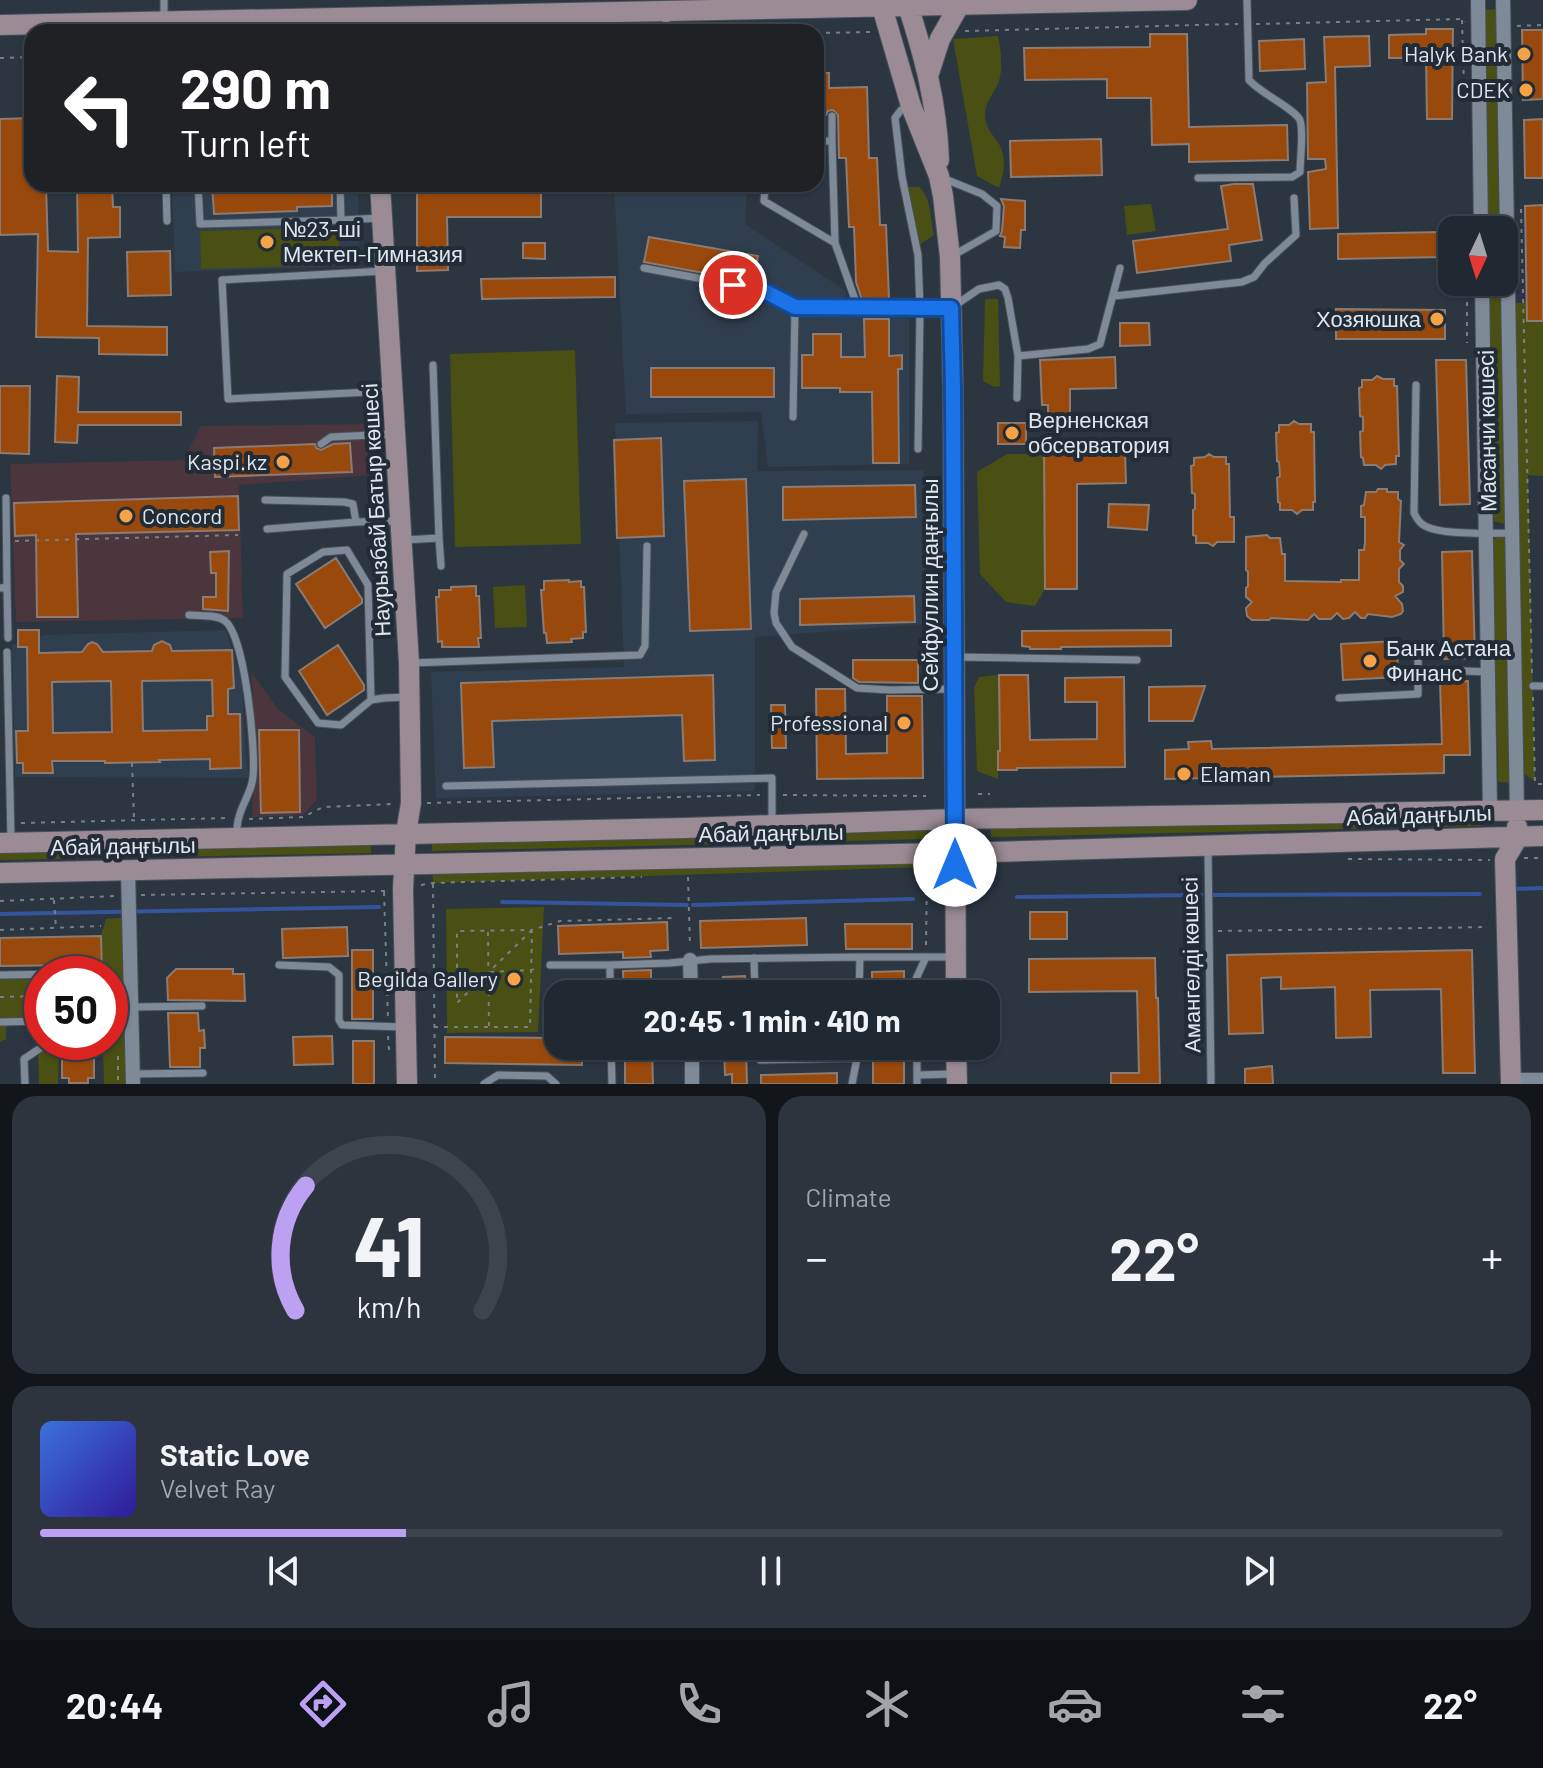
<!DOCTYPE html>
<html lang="en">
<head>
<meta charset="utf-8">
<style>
  :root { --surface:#202831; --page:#2d343d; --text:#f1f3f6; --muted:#a2a6ab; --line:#3d444d; --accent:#bca0f2 }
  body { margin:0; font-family:Barlow,sans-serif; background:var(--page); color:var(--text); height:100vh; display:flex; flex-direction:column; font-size:30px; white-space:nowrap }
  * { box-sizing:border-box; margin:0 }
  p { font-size:26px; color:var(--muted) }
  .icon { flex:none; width:44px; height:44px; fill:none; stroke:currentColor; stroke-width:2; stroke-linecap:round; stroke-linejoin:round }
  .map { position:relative; height:1084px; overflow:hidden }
  .sheet { display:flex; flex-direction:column; gap:12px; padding:12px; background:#12161b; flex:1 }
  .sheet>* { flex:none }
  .banner { position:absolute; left:24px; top:24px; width:800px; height:168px; border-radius:24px; box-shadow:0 2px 6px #0004,0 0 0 2px var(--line); background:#202124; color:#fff; overflow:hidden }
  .needle { width:52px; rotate:184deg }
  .fabs { position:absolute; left:1438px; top:216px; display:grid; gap:16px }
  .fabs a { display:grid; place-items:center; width:80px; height:80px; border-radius:16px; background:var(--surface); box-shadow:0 2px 6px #0004,0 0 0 2px var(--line); font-size:40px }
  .speed { position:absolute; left:24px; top:956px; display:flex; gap:16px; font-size:40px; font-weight:700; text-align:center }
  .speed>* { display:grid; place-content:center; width:104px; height:104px; border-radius:50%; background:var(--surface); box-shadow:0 2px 6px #0004,0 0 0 2px var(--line); line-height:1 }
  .speed .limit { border:12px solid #d22; background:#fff; color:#111 }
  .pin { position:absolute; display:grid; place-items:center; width:68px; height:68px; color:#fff; margin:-34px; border:4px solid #fff; border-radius:50%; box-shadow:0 2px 8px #0007 }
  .me { position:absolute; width:88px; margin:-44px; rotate:0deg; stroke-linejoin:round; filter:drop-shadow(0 0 6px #0008) }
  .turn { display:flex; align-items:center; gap:28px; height:168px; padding:0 24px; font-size:36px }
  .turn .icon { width:104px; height:104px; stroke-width:2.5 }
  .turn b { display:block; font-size:56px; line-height:68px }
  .big { font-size:60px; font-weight:700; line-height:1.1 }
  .sheet .card { flex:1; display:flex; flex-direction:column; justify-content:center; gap:12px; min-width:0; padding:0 28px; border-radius:24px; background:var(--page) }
  .sheet .dial { align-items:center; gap:0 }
  .dial svg { height:208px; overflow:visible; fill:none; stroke:var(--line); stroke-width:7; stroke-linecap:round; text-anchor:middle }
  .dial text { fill:var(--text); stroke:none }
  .song { display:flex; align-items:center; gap:24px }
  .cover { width:96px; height:96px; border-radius:12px; background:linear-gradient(135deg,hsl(220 70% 55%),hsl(250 70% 35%)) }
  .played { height:8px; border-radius:4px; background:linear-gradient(90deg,var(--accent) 25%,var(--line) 25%) }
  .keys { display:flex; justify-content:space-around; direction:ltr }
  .heat { display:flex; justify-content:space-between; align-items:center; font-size:44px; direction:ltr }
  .sheet .tiles { flex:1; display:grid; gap:12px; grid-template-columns:1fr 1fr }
  .card:last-child { grid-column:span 2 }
  .trip { position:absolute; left:544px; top:980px; width:456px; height:80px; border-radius:24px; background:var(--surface); box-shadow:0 2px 6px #0004,0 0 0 2px var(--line); font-weight:700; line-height:80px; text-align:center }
  .tab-bar { display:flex; height:128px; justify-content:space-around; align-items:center; background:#0d1014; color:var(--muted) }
  .tab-bar .icon { width:56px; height:56px }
  .tab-bar .selected { color:var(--accent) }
  .tab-bar b { font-size:36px; color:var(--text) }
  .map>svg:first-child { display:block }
  .commercial { fill:#4a363c }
  .built { fill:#303f4f }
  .green { fill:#4a4f13 }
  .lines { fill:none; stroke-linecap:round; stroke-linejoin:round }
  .stream { stroke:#35549e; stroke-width:4 }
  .building { fill:#9a490d; stroke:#8c7b72; stroke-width:2; fill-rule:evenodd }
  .lane-casing { stroke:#49515b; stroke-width:9 }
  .street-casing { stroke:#49515b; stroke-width:16 }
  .secondary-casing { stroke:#49515b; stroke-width:22 }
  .path { stroke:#778089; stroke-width:2; stroke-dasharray:4 6; stroke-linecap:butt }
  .lane { stroke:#7e8a97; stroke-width:7 }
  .street { stroke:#7e8a97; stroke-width:14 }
  .secondary { stroke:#9a8b94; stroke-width:20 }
  .route-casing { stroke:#114b97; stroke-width:20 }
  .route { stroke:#1a73e8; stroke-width:14 }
  .poi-dot { fill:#f6a246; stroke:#222c37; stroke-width:3 }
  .labels { text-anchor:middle; stroke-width:8; stroke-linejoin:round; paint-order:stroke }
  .poi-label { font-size:22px; fill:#dfe6ed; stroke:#222c37; text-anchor:end }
  .street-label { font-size:22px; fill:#dfe6ed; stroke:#222c37 }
</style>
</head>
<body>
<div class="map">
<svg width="1543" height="1084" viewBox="0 0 1543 1084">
  <rect width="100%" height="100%" fill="#2b3641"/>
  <path class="commercial" d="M372,424l1,51 -134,10 4,133 -227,4 -6,-158 173,-4 18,-34z
    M251,672l27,37 37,28 2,63 -14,15 -51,2 4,-73z"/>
  <path class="built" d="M172,184h186l2,82 -185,6z
    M614,184h133l-2,40 101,67 -2,26 65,2v145l-141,3 -7,-55 -135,2z
    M758,421l-1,50 167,-1 2,154 -171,13v154l-319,7 -5,-126 193,-5 -9,-244z
    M226,630l15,49 7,99 -233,-1 -3,-132 33,-10z"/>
  <path class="green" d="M1498,9l5,221h-16l-5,-220z
    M998,36c3,14 5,31 1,45 -4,12 -15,21 -14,35 1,14 8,18 14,28 8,13 5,30 0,44l-22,-12 -24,-137z
    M907,187h12c13,12 11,31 15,48l-15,10z
    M1151,204l5,27 -29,4 -3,-29z
    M339,227l1,38 -139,4 -1,-38z
    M1489,282h15l4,239 -4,3 -10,-3z
    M985,299h13l2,87 -6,1 -11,-6z
    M1514,303h13v18h16v155l-15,-1 7,306 -12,-8z
    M575,350l6,194 -126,3 -5,-193z
    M1007,454h37l1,135 -10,17 -29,-4 -26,-28 -3,-102z
    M1499,535h8l6,248 -15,-1 -5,-242z
    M525,585l2,42 -32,1 -2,-41z
    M999,675l1,76 -2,1v27l-21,-8 -3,-83 5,-11z
    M1481,817v9l-490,11v-8z
    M927,830v9l-495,12v-9z
    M371,844v9l-371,7v-7z
    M927,853v14l-494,16 -1,-19z
    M544,907l-6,125 -91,1 -1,-124z
    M129,917l4,167h-29l-1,-42h7v-68h-8l-1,-38 5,-17z
    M42,974v47l-36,1v17l-6,3v-67z
    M45,1042h17l-3,8 -1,34h-19l-1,-34z"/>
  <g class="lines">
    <path class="stream" d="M1514,889l29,-1
      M1214,895l266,-1
      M1017,897l184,-2
      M502,902l185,3
      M693,905l220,-6
      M0,914l379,-7"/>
  </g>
  <path class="building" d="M1426,29h27l-1,90h-25l-1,-61h-37v-23l37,-1z
    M1522,30h21v69l-20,1z
    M1150,34h37l2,93 98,-2 1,35 -99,2v-18l-37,1 -1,-47h-44v-19l-82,1 -1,-32 126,-1z
    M1369,36l1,30 -35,1 3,161 -28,1 -2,-57 18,-3 -1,-10h-17l-1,-76 19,-1 -2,-45z
    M1304,39l1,30 -45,2 -1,-30z
    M816,73h13v15l38,-1 2,71h8l3,67h6l3,74 -27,1 -6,-18 -2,-55h-5l-3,-69h-7l-1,-43 -5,-5 -5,1 -2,4h-10z
    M32,118v66h14l2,67 30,1 -1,-68h35l1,23h7v30l-32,1 -1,88 80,1v28l-68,-1v-16l-63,-1 2,-103 -38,1v-116z
    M1543,119v59h-18l-1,-58z
    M1101,139l1,36 -91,2 -1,-36z
    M212,184h35v7l61,-2 -1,-5h25v22l-35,1v4l-83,3z
    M417,184h30v4l94,-1v30h-94l1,53 -31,1z
    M1234,184h19l9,56 -33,5 2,16 -94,12 -4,-32 95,-12 -7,-43z
    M1001,199l24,2v29h-4l-1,18 -16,-1 1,-10 -5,-1 2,-5 2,-25z
    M1543,205v116h-16l-2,-115z
    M1442,232l1,25 -105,2v-25z
    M649,237l109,19 -5,26 -109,-20z
    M523,243h22v16l-22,-1z
    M170,251l1,44 -43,1 -1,-44z
    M615,277v20l-133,2 -1,-20z
    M1336,309l109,1v29h-109z
    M864,319h25v37l13,-1v14h-4l1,94h-26l-1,-71h-32v-4h-38v-33h11v-21h28v23h24z
    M1120,323h29l1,22 -30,1z
    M1115,357l1,31 -46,1v32l-22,1v-17h-6l-2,-45z
    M1436,360h30l4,144 -30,1z
    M651,368h123v29h-123z
    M57,376l22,1 -1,35h103v13h-103l-1,18 -22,-1z
    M1377,376l6,3h11v7h3l2,70h-3v8l-11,1 -4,4 -5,-4h-12l-1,-7 -2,-1 -1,-25 3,-1v-14l-3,-1 -1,-28 3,-1v-7h10z
    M0,386h30l-1,68 -29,-1z
    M1294,421l5,3h12v8h3l1,70h-2v8h-11l-5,4 -5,-4h-12v-7l-2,-1 -1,-24 3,-2 -1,-14 -2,-1 -1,-28 3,-1v-7h10z
    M998,423h28v21h-28z
    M661,438l3,98 -47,2 -3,-98z
    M350,443l2,29 -137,5 -1,-29 101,-4 1,4 5,2 12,-6z
    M1125,453l1,30 -49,1v105h-32l-1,-135z
    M1209,454l5,3h12v7h3l1,53h4v25h-17l-4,4 -5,-3h-12v-7l-3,-1v-25l2,-1v-15l-3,-1 -1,-27 3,-1v-7l11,-1z
    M746,479l5,150 -61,2 -6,-150z
    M915,485l1,32 -133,3v-33z
    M1378,489h9v3h11v7l3,2 -2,41 5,3 -4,5v10l4,4 -5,5v13l4,4v6l-8,4 7,8 1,7 -2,3 -9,3 -24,-3 -3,4h-4l-6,-6 -6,6 -6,1 -6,-6 -6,6h-12l-5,-5 -6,6 -37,-2 -2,2h-17l-5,-4 -1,-8 6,-6 -6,-5v-9l2,-2v-14l-2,-2v-33l21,-2 3,3h10l2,16h3v27l56,1v-2h18v-30h5l1,-8v-25h-4v-11l3,-1 2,-13h10z
    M238,496l1,34 -163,4 2,83h-41l-1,-82 -21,1 -1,-33z
    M1109,504l40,1 -2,25 -39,-3z
    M229,551l-1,60 -25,-2v-12h13v-24h-5l-1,-21z
    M1472,551l3,107 -31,1 -2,-107z
    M336,558l26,41v4l-37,25 -29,-44z
    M569,580v2l12,-1v6h3l2,45h-3v6l-12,1 1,3 -25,1 -1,-10h-2l-3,-43h3v-9z
    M476,586v10h3l2,42h-3l1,9h-37v-6l-4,1 -2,-45h3v-7h12v-3z
    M914,596l1,26 -115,3v-26z
    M18,630h21v23l43,-1 6,-8 4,-2 5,2 6,8 49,-1 2,-6 8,-4 8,4 2,6 60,-1 2,38 -6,1v25h12l1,54 -31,1v-10l-51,1 1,2 -55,1v-2h-53l1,12h-30v-10h-6l-1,-32h12l-1,-84h-9zM212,680l1,36h-6v14l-64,1 -1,-50zM111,681l1,51 -59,1 -1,-51z
    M1171,630v16l-110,1v2h-31v-2l-8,-1v-15z
    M1397,641l1,36 -55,3 -2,-36z
    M338,645l26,40v5l-37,25 -28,-44z
    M853,660h65v23l-59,-1 -6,-4z
    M713,675l2,85 -31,1 -2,-46 -190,6 2,46 -30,1 -3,-85z
    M999,675h29l2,65 67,-1v-37h-32v-24l59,-1 1,90 -108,1v2h-19v-19h2z
    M1468,681l2,74h-26v18l-279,6v-29l24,-1 -1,-7 23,-1 1,8 230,-5 -2,-62z
    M1205,686l-12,35h-44v-34z
    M816,689h29l1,65 41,-1v-57h35l1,82 -106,1z
    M771,705h14l1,43h-14z
    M259,730h40l1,82 -39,1z
    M1030,912h37v27h-37z
    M806,918l1,27 -106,3 -1,-27z
    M667,922l1,28 -18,1 1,6 -28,1v-6l-64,2 -1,-28z
    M845,924h67v25h-66z
    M347,927l1,29 -65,2 -1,-29z
    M101,936l1,38h-28v-9l-74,1v-28z
    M352,950h21v69h-21z
    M1472,950l3,123h-32l-2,-84 -71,1 1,47 -35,1 -1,-51 -54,2v-12l-20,1 2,55 -34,1 -2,-79z
    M1155,958l1,40h2l2,86h-49v-11h28l-2,-82 -108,1v-33z
    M176,969h57v5h11l1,27 -77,-1 -1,-22z
    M651,970v24h-27l-1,-23z
    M904,971v23h-32v-22z
    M745,976v18h-22v-17z
    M168,1013h30l1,18 5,-1 1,18h-5v19h-30z
    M332,1036l1,28 -39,1 -1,-28z
    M445,1037l113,1v8h24v19l-137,-2z
    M353,1041h21v43h-21z
    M625,1046h27l1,38h-28z
    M724,1046h22l1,38h-15v-10l-7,1z
    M873,1046h31v38h-31z
    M78,1051l16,4v23h-6v5h-19v-5h-7v-22z
    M1272,1066l1,18h-28v-15z
    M837,1073v11h-76v-9z"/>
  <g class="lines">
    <g class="lane-casing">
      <path id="lane" d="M164,0v32
        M666,14v18
        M560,16v16
        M907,108l-6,2 -6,8 7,59 16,78 2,54 -2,140
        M816,141h16l3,102 23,65
        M832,141v-25
        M1198,178l94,-1 8,-5c0,-13 4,-40 0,-52 -5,-11 -40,-27 -51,-40l-2,-80
        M945,179l37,15 15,12 -1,25 -44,25
        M166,184l1,37
        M198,184l2,40 141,-4 -1,-36
        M765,184l-1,17 71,42
        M341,220l40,-2
        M644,268l118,22 33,17 156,1 28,-19 20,-4 6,4 3,9 10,58 -1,42
        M384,271l-162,9 6,119 162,-8
        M1114,296l128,-14 12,-5 11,-14 31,-28 -2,-37
        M1018,356l70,-7 12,-5 20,-76
        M1416,385l-2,128c2,4 4,8 8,11 15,12 70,9 90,9
        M793,417l2,-110
        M321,444l10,-7 61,-3
        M265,500l79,2 9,2 3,18
        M267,529l89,-7 40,-1
        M804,534l-28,58 -2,21 2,10 16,24 65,41 33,2 63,-1
        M439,538l2,28
        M404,540l35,-2 -6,-173
        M7,587l1,51
        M0,588l7,-1 -1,-89
        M189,615c11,1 28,-1 36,6 20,15 31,129 28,156 -1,14 -11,27 -14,40 -2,6 -2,13 -3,19
        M7,652l4,188
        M1418,655v14l70,3
        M955,657l182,3
        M411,663l229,-8 5,-9 2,-100
        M1533,686h10
        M1339,698l79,-4v-25
        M371,700l-30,25 -23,-2 -33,-46 2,-103 36,-22 24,-2 21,35 3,115 13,-2 24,-1
        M446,786l326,-8v45
        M1208,848l3,236
        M754,958l1,36
        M279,965l50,2 10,8v45l3,5 61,2
        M550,965h60
        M0,975l65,-1
        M610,994v-29l60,-2 40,-4 150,-2
        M859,994l1,-37h93
        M916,994v-15l10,-22
        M131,1007l71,-1
        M0,1022l42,-1
        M611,1046l1,38
        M756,1046v10l4,4 97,-2 -5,26
        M917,1046v38
        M857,1058v-12
        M133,1074l70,-1
        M917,1075l37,-1
        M25,1084l-1,-25 21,-14v-3
        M484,1084l14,-9 49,1 9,8"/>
    </g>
    <g class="street-casing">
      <path id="street" d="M1478,0l3,230
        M1503,0l14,811
        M1482,282l8,530
        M128,870l5,214
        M690,960l1,34
        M692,1046v38
        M1511,1080h32"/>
    </g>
    <g class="secondary-casing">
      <path id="secondary" d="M880,0l31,106 28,70 4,20 7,61 3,130 3,607
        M906,0c18,54 31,103 33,160
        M0,25l1187,-25
        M929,73l11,-34 20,-35
        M380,184l29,479 2,140 -5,30 -3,56 4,195
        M0,843l685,-15 270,-9 588,-9
        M0,873l992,-21 551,-16
        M956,1046l1,38
        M1511,1084l-6,-225 13,-22 -1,-10"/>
    </g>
    <path class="path" d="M1462,20l2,66
      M1256,24l206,-5 3,3
      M1517,26l26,-1
      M965,31l273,-7
      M816,33l55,-1
      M0,58l32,-1
      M1521,209l11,466
      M1467,282v61
      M15,541l223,-6
      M1533,697l2,87h8
      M132,763l2,56
      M978,794h12
      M783,795l143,1
      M427,803l333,-8
      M249,819l54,-2 20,-10 70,-3
      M21,823l206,-5
      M1524,858h19
      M1348,859l142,1
      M688,877l2,70
      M433,884l2,200
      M421,885l12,-2 209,-6
      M384,892l4,126
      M141,895l246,-4
      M54,900l2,28
      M0,901l115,-5
      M0,930l101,-4
      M532,930l-75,73v-72z
      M1218,931l270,-4
      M488,932l1,94
      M926,945l1,-73
      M490,972l41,-2 8,-2
      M42,987l-4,2 -3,5 1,5 6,4
      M0,997l35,-1
      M434,1027h96l2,-97 28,-9 116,-3
      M388,1036l1,14
      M118,1056v28"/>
    <use href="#lane" class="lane"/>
    <use href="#street" class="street"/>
    <use href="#secondary" class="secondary"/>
  </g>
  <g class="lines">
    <g class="route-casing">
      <path id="route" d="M733,285l29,5 33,17 156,1 2,79 2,478"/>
    </g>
    <use href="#route" class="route"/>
  </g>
  <g class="poi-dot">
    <circle cx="1524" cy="54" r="8"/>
    <circle cx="1526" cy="90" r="8"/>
    <circle cx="267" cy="242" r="8"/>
    <circle cx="1437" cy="319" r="8"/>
    <circle cx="1012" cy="433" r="8"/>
    <circle cx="283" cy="462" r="8"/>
    <circle cx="126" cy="516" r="8"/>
    <circle cx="1370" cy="661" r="8"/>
    <circle cx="904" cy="723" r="8"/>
    <circle cx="1184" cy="774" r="8"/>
    <circle cx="514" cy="979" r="8"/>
  </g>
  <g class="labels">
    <g class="poi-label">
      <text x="1508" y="62">Halyk Bank</text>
      <text x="1510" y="98">CDEK</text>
      <text x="283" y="237" text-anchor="start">№23-ші<tspan x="283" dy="25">Мектеп-Гимназия</tspan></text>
      <text x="1421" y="327">Хозяюшка</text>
      <text x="1028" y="428" text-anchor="start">Верненская<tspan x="1028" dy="25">обсерватория</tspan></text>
      <text x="267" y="470">Kaspi.kz</text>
      <text x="142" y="524" text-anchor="start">Concord</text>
      <text x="1386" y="656" text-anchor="start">Банк Астана<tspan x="1386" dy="25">Финанс</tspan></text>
      <text x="888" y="731">Professional</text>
      <text x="1200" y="782" text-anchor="start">Elaman</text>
      <text x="498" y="987">Begilda Gallery</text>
    </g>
    <g class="street-label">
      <text transform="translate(1487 431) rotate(-91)" y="8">Масанчи көшесі</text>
      <text transform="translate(376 510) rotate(-93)" y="8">Наурызбай Батыр көшесі</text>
      <text transform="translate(930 585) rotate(-90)" y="8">Сейфуллин даңғылы</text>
      <text transform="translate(1419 815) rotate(-2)" y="8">Абай даңғылы</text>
      <text transform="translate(771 833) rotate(-1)" y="8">Абай даңғылы</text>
      <text transform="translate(123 846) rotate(-1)" y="8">Абай даңғылы</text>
      <text transform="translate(1191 965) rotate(-91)" y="8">Амангелді көшесі</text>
    </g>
  </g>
</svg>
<div class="fabs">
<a><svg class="needle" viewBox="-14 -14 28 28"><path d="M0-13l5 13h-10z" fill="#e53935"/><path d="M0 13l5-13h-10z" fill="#a2a6ab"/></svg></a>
</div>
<div class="speed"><div class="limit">50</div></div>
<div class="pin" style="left:733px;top:285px;background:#d93025"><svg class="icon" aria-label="arrive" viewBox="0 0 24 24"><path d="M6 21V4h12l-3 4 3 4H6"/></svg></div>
<svg class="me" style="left:955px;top:865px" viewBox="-20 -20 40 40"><circle r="19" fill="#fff"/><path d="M0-13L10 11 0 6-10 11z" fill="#1a73e8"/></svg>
<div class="trip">20:45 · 1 min · 410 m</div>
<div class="banner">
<div class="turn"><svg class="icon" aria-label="left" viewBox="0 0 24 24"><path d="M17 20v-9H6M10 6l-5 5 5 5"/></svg><div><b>290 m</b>Turn left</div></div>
</div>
</div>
<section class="sheet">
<div class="tiles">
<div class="card dial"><svg viewBox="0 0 100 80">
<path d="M14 69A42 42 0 1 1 86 69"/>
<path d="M14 69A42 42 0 0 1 18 21" stroke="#bca0f2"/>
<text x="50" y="56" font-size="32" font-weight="700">41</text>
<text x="50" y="72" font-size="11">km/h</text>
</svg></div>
<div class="card"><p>Climate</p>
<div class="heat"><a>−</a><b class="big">22°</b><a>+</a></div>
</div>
<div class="card">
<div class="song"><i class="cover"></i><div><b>Static Love</b><p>Velvet Ray</p></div></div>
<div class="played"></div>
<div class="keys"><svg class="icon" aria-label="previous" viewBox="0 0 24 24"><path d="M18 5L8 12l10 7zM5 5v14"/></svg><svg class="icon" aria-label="pause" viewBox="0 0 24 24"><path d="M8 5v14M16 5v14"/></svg><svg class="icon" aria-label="next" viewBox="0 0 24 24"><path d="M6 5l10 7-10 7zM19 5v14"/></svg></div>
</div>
</div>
</section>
<nav class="tab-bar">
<b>20:44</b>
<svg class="icon selected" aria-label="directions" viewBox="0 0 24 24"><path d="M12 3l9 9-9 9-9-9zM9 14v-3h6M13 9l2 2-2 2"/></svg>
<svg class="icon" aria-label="music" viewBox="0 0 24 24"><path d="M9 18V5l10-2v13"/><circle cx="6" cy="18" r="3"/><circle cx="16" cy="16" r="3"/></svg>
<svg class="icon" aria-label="phone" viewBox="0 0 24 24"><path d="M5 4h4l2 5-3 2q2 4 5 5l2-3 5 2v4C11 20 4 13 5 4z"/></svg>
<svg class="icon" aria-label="climate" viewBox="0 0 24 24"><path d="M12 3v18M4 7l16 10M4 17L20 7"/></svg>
<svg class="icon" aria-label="car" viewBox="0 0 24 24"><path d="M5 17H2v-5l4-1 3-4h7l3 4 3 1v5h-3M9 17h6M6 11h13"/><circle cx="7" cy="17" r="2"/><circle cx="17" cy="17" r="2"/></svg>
<svg class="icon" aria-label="filters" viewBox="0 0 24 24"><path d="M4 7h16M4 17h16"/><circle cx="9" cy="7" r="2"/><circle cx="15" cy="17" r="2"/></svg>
<b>22°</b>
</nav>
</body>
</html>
